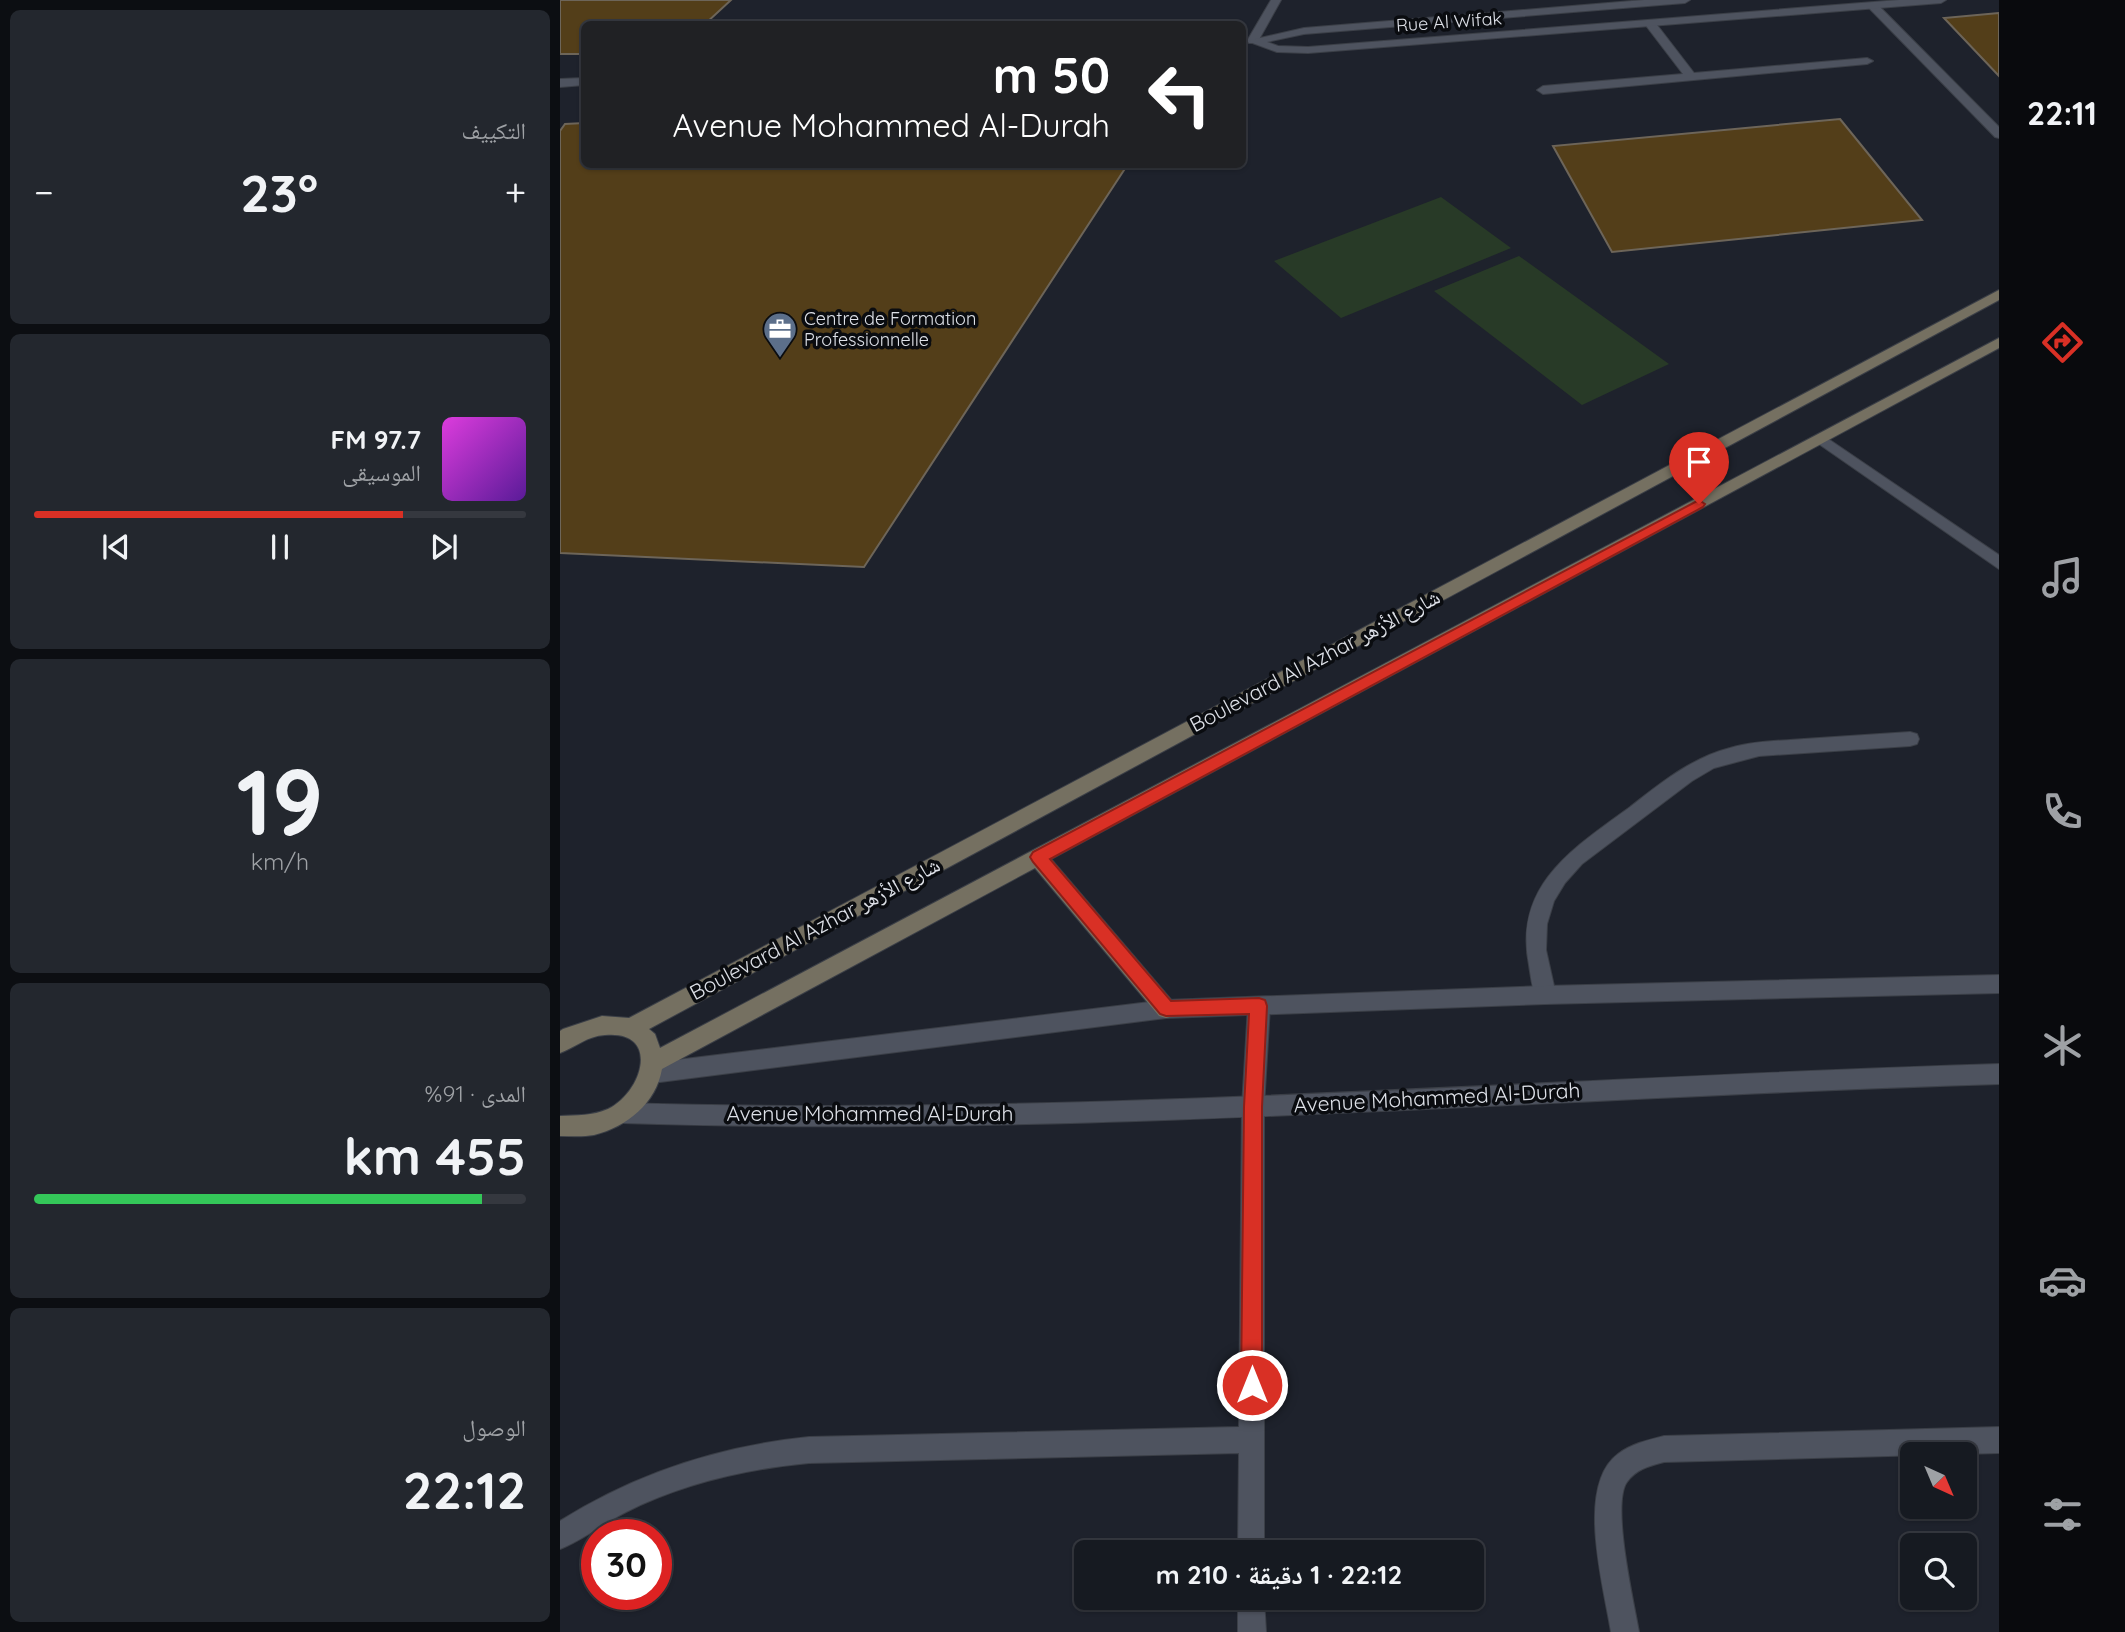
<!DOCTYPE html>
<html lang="ar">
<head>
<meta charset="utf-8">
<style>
  :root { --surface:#161a21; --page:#23272e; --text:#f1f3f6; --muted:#9ea1a5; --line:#35383f; --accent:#d93025 }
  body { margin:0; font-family:Quicksand,"Noto Naskh Arabic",sans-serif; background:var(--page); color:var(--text); direction:rtl; height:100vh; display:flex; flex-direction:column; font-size:26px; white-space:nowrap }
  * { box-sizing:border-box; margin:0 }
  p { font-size:23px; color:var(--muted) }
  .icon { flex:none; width:38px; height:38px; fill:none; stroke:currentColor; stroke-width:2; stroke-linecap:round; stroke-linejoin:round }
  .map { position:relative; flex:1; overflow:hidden; direction:ltr }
  .drawer { display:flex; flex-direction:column; gap:10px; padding:10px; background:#0c0e12; width:560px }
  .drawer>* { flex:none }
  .guide { position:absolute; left:21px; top:21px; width:665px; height:147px; border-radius:10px; box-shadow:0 2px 5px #0004,0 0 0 2px var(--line); direction:rtl; background:#202124; color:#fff; overflow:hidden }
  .needle { width:46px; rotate:136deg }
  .buttons { position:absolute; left:1340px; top:1442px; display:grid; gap:14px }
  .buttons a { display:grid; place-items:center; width:77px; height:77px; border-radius:10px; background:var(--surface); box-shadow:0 2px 5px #0004,0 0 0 2px var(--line); font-size:35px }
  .speed { position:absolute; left:21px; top:1519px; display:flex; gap:14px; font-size:35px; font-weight:700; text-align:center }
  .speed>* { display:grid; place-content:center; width:91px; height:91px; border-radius:50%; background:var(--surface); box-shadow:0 2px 5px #0004,0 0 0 2px var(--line); line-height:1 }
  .speed .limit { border:10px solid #d22; background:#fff; color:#111 }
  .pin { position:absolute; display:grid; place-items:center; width:60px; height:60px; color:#fff; margin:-72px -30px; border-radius:50% 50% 50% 0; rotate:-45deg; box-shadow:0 0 7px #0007 }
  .pin .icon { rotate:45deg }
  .me { position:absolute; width:77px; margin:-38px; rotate:0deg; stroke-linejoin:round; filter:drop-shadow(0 0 5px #0008) }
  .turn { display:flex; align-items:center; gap:24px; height:147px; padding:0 21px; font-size:32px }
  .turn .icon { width:91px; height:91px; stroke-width:2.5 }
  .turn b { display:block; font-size:49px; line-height:60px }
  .big { font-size:52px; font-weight:700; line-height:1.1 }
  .drawer .widget { flex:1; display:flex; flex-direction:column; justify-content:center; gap:10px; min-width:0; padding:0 24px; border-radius:10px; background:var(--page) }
  .drawer .dial { align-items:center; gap:0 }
  .dial b { font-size:91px; line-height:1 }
  .song { display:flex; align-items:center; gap:21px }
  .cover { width:84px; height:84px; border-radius:10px; background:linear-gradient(135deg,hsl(300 70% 55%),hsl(270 70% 35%)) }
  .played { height:7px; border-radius:4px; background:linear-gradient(90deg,var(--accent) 75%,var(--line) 75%) }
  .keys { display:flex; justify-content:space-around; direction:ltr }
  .heat { display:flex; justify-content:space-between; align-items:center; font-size:38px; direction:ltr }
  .charge { height:10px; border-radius:5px; background:linear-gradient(90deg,#34c759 91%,var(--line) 0) }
  .trip { position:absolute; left:514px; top:1540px; width:410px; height:70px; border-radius:10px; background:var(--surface); box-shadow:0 2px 5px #0004,0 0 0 2px var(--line); font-weight:700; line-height:70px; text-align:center; direction:rtl }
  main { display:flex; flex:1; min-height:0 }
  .tab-bar { display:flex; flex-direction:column; width:126px; justify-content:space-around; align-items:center; background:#090a0d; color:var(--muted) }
  .tab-bar .icon { width:49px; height:49px }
  .tab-bar .current { color:var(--accent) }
  .tab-bar b { font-size:32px; color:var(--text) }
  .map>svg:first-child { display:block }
  .green { fill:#283a27 }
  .building { fill:#533e19; stroke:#6d6559; stroke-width:2 }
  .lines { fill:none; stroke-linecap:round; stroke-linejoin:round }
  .service-casing { stroke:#3b3f47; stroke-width:2 }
  .minor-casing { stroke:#3b3f47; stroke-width:2 }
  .tertiary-casing { stroke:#3b3f47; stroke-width:2 }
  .secondary-casing { stroke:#3b3f47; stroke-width:2 }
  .service { fill:#4e535f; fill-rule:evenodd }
  .minor { fill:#4e535f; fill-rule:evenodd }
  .tertiary { fill:#4e535f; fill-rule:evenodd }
  .secondary { fill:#757061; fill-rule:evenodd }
  .route { fill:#d93025; stroke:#8d1f18; stroke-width:2 }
  .labels { text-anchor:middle; stroke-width:7; stroke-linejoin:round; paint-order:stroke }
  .far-street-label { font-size:18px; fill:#dee1e8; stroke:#0a0c10 }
  .far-poi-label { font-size:18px; fill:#dee1e8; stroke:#0a0c10; text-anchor:start }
  .street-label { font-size:21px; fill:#dee1e8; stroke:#0a0c10 }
</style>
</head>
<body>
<main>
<nav class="tab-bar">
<b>22:11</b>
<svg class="icon current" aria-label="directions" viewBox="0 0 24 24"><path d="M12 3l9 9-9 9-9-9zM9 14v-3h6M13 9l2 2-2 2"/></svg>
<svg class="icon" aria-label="music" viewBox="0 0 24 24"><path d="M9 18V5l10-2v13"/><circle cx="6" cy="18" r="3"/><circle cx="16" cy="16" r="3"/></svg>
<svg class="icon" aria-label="phone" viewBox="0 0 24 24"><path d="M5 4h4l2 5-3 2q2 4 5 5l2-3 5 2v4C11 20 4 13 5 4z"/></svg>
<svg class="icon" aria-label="climate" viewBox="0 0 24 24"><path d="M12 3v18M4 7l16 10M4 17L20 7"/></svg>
<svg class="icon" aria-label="car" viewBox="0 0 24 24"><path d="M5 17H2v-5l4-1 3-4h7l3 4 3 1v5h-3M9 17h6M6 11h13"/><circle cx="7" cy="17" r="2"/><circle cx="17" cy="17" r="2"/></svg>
<svg class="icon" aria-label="filters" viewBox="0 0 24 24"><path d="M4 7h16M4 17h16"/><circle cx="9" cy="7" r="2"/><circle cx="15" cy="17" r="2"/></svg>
</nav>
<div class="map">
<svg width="1439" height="1632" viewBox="0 0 1439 1632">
  <rect width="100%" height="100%" fill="#1e222c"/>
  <path class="green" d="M881,197l70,51 -170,70 -67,-57z
    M959,256l150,108 -87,41 -148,-114z"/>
  <path class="building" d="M0,0h171l-26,24h-121v30h-24z
    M1439,13v63l-55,-58z
    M1280,119l82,101 -310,32 -59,-106z
    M24,123v41h544l-264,403 -304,-14v-422l5,-7z"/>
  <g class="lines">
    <g class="service-casing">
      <path id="service" d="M1309,4h8l122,123v11l-4,-1 -126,-129z
        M1090,20l4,1 40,52 173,-15 6,3 -6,3 -324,30 -6,-4 6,-4 140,-12 -39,-51z"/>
    </g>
    <g class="minor-casing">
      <path id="minor" d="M711,0h10l-24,43h-8l-2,-2z
        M1261,434l178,121v14l-183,-127 -3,-3z
        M1350,732l7,2 2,5 -2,5 -7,2 -151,10 -45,12 -22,13 -110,83 -17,19 -11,18 -7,23 -1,26 10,45 -4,7 -7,2 -7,-2c-6,-12 -7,-24 -9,-37 -16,-80 45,-117 101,-158 31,-24 61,-49 100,-59 24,-7 49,-7 74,-9 35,-2 71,-5 106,-7z
        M699,997l7,2 4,7 -6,101v445h-26l1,-99 -430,10c-63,6 -125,20 -183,49 -22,11 -43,28 -66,37v-28c76,-48 160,-75 249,-84l430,-10 3,-320 6,-101 4,-7z
        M1439,1427v26l-335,9c-15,4 -28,7 -37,20 -16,22 7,121 12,150h-28c-7,-45 -36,-146 7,-178 13,-10 30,-14 46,-18z
        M678,1598h26l2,34h-28z"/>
    </g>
    <g class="tertiary-casing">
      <path id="tertiary" d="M1084,0h46l-5,3 -381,31 -37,8 11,4 30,1 591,-47h47l-5,3 -633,50 -31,-1 -30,-11 57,-13z
        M0,79l24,-1v7l-24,2z
        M1439,975v18l-454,11 -379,14 -514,65 -8,-3 -3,-7 3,-7 8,-3 514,-63 379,-14z
        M1439,1064v20c-459,14 -917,54 -1376,39l-8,-3 -3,-7 3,-7 8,-3c459,14 917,-25 1376,-39z"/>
    </g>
    <g class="secondary-casing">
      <path id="secondary" d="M1439,290v10l-1350,729 6,5 5,14 1339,-710v10l-948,511 122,143 4,7 -4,7 -7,2 -7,-2 -124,-148 -373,201c-6,34 -35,58 -68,66 -11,2 -23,1 -34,1v-20c17,-1 32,0 48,-7 35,-17 53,-79 -3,-74 -18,1 -29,12 -45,18v-22l3,-2 39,-13 27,2z"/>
    </g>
    <use href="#service" class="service"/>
    <use href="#minor" class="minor"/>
    <use href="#tertiary" class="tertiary"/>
    <use href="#secondary" class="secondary"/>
  </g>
  <path class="route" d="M1139,500l6,4 -2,3 -653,352 121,142 88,-3 6,2 2,6 -5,101v278l-3,7 -7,3 -8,-3 -3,-7 3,-278 5,-93 -83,2 -6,-2 -127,-152 -3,-5 3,-5z"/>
  <defs>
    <g id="office-pin" transform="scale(1.75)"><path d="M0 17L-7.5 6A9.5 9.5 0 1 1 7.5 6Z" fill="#5c6f8a" stroke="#0a0c10"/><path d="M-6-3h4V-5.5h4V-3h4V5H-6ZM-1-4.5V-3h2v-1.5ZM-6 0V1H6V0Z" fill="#fff"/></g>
  </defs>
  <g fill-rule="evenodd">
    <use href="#office-pin" x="220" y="329"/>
  </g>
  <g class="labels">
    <g class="far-street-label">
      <text transform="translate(889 22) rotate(-4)" y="6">Rue Al Wifak</text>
    </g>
    <g class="far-poi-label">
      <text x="244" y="325">Centre de Formation<tspan x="244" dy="21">Professionnelle</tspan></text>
    </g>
    <g class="street-label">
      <text transform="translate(755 661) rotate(-28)" y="7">Boulevard Al Azhar شارع الأزهر</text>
      <text transform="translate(255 929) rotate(-28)" y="7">Boulevard Al Azhar شارع الأزهر</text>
      <text transform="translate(877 1098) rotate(-3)" y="7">Avenue Mohammed Al-Durah</text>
      <text x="310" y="1121">Avenue Mohammed Al-Durah</text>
    </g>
  </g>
</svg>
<div class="buttons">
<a><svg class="needle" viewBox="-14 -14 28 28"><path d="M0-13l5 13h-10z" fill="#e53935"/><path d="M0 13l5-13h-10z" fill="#9ea1a5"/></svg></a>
<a><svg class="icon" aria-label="search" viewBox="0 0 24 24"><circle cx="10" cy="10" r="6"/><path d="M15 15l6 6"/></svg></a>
</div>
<div class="speed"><div class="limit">30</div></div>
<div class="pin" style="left:1139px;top:504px;background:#d93025"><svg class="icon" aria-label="arrive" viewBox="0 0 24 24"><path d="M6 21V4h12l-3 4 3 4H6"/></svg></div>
<svg class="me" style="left:692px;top:1385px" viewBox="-20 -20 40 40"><circle r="17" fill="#d93025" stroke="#fff" stroke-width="3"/><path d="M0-11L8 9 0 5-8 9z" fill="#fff"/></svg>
<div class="trip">22:12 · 1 دقيقة · 210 m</div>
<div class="guide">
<div class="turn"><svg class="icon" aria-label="left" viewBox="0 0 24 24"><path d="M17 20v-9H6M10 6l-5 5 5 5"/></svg><div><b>50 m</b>Avenue Mohammed Al-Durah</div></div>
</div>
</div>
<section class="drawer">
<div class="widget"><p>التكييف</p>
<div class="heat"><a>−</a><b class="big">23°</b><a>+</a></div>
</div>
<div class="widget">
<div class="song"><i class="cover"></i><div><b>97.7 FM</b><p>الموسيقى</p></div></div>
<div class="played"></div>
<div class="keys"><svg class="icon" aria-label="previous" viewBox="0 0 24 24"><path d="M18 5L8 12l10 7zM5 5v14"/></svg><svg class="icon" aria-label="pause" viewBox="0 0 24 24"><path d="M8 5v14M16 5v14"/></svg><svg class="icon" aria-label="next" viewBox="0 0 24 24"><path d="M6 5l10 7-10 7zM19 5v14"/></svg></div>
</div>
<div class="widget dial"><b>19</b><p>km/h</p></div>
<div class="widget"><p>المدى · 91%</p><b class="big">455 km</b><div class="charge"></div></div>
<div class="widget"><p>الوصول</p><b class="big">22:12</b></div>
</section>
</main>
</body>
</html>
